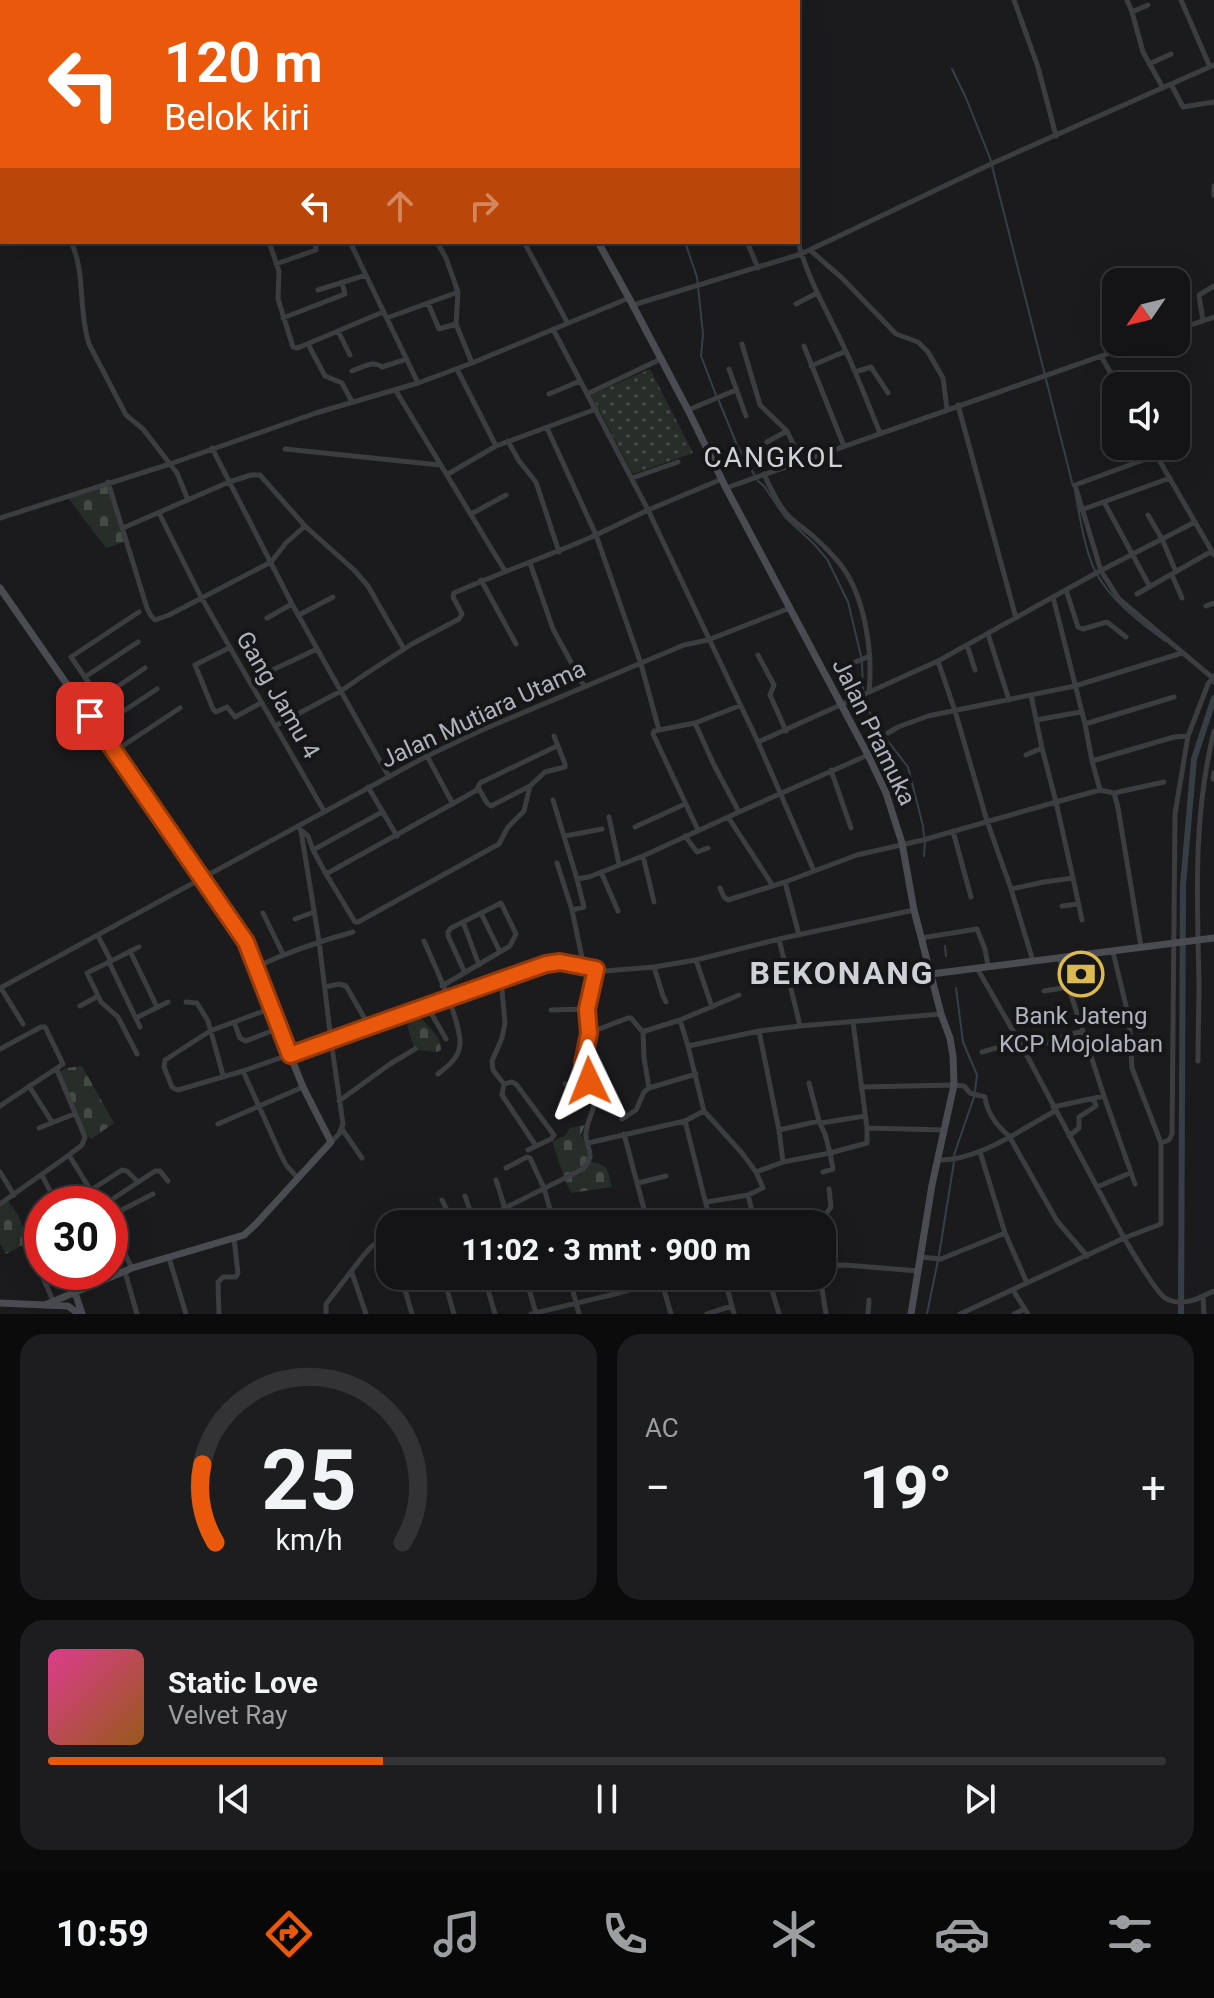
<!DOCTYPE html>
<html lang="id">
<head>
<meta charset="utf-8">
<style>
  :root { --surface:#141416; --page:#1d1d1f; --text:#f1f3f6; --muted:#9d9ea1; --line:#333335; --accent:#ea580c }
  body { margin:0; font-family:Roboto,sans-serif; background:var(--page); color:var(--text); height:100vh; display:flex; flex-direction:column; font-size:30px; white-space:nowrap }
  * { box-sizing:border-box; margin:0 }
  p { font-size:26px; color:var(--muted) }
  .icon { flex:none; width:44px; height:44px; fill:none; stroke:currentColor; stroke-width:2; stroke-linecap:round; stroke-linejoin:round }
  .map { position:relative; height:1314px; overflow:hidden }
  .side { display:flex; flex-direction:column; gap:20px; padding:20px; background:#0b0b0c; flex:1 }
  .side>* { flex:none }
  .guide { position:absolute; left:0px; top:0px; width:800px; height:244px; box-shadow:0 8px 32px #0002,0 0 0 2px var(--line); background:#ea580c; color:#fff; overflow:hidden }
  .needle { width:52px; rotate:235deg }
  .fabs { position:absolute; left:1102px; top:268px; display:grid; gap:16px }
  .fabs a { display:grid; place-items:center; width:88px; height:88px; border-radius:16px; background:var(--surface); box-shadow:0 8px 32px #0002,0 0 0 2px var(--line); font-size:40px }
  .speed { position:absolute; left:24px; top:1186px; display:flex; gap:16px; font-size:40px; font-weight:700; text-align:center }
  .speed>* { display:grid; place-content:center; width:104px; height:104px; border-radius:50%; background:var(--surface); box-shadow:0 8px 32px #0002,0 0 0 2px var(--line); line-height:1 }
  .speed .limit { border:12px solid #d22; background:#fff; color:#111 }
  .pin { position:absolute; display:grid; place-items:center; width:68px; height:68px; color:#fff; margin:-34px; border-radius:16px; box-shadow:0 4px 12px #0006 }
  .me { position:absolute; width:88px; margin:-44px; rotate:358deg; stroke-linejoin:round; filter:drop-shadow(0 0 6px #0008) }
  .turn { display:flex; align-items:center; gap:28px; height:168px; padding:0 32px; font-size:36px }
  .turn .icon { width:104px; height:104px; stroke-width:2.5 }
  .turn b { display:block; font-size:56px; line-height:68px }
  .lanes { display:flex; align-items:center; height:76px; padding:0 32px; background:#0003; justify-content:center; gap:40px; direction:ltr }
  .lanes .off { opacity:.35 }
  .big { font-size:60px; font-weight:800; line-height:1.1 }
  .side .card { flex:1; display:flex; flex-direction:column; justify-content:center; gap:12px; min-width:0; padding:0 28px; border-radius:24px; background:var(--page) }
  .side .dial { align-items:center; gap:0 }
  .dial svg { height:208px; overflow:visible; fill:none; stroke:var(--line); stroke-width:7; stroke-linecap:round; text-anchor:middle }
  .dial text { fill:var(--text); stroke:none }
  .song { display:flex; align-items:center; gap:24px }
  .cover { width:96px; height:96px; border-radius:12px; background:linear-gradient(135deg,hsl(330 70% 55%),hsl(30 70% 35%)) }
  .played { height:8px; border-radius:4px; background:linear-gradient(90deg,var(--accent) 30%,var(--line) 30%) }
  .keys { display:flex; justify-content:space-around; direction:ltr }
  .heat { display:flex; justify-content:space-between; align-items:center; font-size:44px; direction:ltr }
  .side .tiles { flex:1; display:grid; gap:20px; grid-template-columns:1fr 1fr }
  .card:last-child { grid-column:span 2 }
  .trip { position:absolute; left:376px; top:1210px; width:460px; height:80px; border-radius:24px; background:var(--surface); box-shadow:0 8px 32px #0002,0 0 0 2px var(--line); font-weight:800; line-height:80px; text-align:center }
  .tab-bar { display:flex; height:128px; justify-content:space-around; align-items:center; background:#080809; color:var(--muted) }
  .tab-bar .icon { width:56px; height:56px }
  .tab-bar .current { color:var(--accent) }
  .tab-bar b { font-size:36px; color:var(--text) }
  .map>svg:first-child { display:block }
  .grass { fill:url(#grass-dots) }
  .cemetery { fill:url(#cemetery-stones) }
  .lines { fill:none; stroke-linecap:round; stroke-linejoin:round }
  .stream { stroke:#373f46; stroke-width:2 }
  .canal { stroke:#373f46; stroke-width:6 }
  .street { stroke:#3c3d41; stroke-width:5 }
  .secondary { stroke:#4b4c51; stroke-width:7 }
  .route-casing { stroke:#983908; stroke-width:20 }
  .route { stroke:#ea580c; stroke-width:14 }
  .labels { text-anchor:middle; stroke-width:8; stroke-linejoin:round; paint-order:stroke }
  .street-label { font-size:24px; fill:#afb2bb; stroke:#161618 }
  .poi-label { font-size:24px; fill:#afb2bb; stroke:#161618 }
  .quarter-label { font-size:28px; letter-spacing:2px; fill:#cfd1d7; stroke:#161618 }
  .district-label { font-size:32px; font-weight:bold; letter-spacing:2px; fill:#cfd1d7; stroke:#161618 }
</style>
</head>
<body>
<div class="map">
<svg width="1214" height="1314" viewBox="0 0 1214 1314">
  <defs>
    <pattern id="grass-dots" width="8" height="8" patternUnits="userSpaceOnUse" patternTransform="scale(2)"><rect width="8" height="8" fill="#272e29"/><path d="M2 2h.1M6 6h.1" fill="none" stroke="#444a46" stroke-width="1.8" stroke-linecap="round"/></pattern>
    <pattern id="cemetery-stones" width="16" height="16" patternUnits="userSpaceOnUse" patternTransform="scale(2)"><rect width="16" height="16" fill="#272e29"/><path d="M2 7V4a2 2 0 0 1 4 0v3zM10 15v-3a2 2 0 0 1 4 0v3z" fill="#444a46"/></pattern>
  </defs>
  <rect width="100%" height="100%" fill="#1b1b1d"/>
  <path class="grass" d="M650,369l43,84 -60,21 -42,-79z"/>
  <path class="cemetery" d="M107,485l17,57 -18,6 -38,-50z
    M419,1016c9,11 22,19 22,34l-4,2 -21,-2 -2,-2 -8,-27z
    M82,1066l32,57 -23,16 -6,-6 -25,-61 6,-4z
    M585,1125l-4,9c11,27 8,31 -17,43l-12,-36 13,-5 5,-8z
    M591,1162c19,3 16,8 21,25l-41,6 -6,-13 17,-7z
    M8,1201l10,14 11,27 -23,12 -6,-10v-37z"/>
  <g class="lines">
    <path class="stream" d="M525,0l1,2
      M952,69l14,29 24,60 83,328
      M685,242l12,35 6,57 -2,22 15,39
      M719,401l18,44 21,36 6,5 21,31 29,27 13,15 21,43 13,54
      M1075,492c5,25 9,55 20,79 16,30 44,50 70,70
      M862,662l1,30
      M1213,683l1,1
      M864,698l10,25 34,44 15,59 1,10
      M924,856l1,-14
      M945,946l1,10
      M956,988l7,54 14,33 -2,16
      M954,1155l20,-58
      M927,1314l12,-59 15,-93"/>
    <path class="canal" d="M1181,1314l2,-429 11,-126 20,-61"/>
    <path class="street" d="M235,0l1,2
      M298,0l1,2
      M400,0l1,2
      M1014,0l24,67 18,69
      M1127,0l5,12 11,40 20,36
      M1181,0l29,67
      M152,2l3,-2
      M1132,12l16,-7
      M1149,64l22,-10
      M1171,84l12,23 31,-5
      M0,104l2,1
      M0,142l2,3
      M1214,186v9
      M798,241c9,37 29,70 45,104 14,29 25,59 37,88
      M71,242c15,31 7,69 18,102l37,71 17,14 27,35 7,9 11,27
      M244,242h7
      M269,242l10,29 -1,28 15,48 3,1 4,-1 83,-35
      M350,242l68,141
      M437,242l9,16 12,34 -2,32 16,39
      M524,242l43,80
      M747,242l11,26
      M810,250l32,28 54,56 22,8 10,10 15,26 4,31
      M276,264l40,-14 -1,-8
      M318,290l48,-15
      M428,303l11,26 17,-5
      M796,304l21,-11
      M633,305l168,-51 192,-91 221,-98
      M283,318l62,-24 -3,-12
      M387,318l71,-26
      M1203,321l-4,-26 15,-9
      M553,329l95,181 110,232 56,129
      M1176,330l38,-13
      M338,331l12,24
      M308,344l17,32 17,7 10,19
      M742,344l18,61 27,26 9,19 3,13
      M804,346l40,100
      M1101,356l17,30
      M811,366l35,-15
      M457,369l39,77
      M729,369l17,47
      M352,371c11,-4 21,-11 30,-4l25,-8
      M855,372l16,-5 17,26
      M396,391l109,180
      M549,394l31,-13
      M587,394l74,-35
      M958,405l58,213
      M688,410l48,-20
      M508,441l11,20 17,21 23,70
      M767,442l20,-11
      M1151,446l63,109
      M212,448l80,156 97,173
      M285,449l155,16
      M1157,455l-82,30 26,86 18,28 95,80
      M448,474l48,-28 100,-37
      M764,474c6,13 12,27 21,38 8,10 19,16 28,24 8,7 15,14 22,22 30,32 38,93 34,134
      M632,478l46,-16
      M108,482l39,126 4,8 4,4 14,-5 102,-53 15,-19 19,-17
      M726,488l415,-146
      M1104,502l46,85
      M1081,510l89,-32
      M159,513l42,84 123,214
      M471,514l35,-19
      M1148,515l14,24 14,33
      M0,518l170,-54 146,-51 102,-30 54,-20 157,-65
      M123,528l106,-46 22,-7h9l45,51 49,44 14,16 36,63
      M530,563l23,66 31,57
      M1172,575l10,23
      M481,580l35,64
      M1066,590l12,37 5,2 24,-7 19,15
      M1137,594l75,-43
      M1053,597l32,127 7,37 8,29
      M1206,606l8,-3
      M139,612l-68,45 42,61 44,-29
      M299,615l34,-18
      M267,618l25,-14
      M988,634l21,66
      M967,645l8,25
      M229,648l-34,17 18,44 3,3 11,-5 8,10 26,-14
      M758,655l16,30 -4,10 16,36
      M938,661l17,50 32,110 24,68 22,72
      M853,663l17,-7
      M85,677l53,-35
      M249,681l68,-32
      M77,698l15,-10
      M99,699l46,-31
      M739,706l-44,17 19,42 25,47 129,-57
      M1036,720l45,-8
      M695,723l-36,7 -5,1 -1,3 45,96
      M1085,724l89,-27
      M275,726l66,-35 26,-18 45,-29 47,-25 3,-5 -9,-17 1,-4c47,-21 95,-37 142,-58l-49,-107
      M659,730l-18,-66 -45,-129 52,-25 74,-31
      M888,733l10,-6 30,-11 147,-30 107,-33
      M758,742l180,-81 160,-89 97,-50
      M115,751l65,-43
      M1026,755l16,-7
      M427,756l26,48
      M1092,761l82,-24 14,-1
      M831,770l20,58
      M1213,779l1,-6
      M530,786l-39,20 -4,-3 -9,-16 2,-4 77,-37
      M368,787l29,49
      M1114,793l50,-11
      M553,800l24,79 12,-2 54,-21 96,-44
      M609,817l10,47
      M728,817l45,69
      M298,826l3,5 18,110 12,99 215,-76 14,-2 45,9 49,-4 42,-7 83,-21 135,-29
      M635,827l50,-23
      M302,831l6,5 5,14 13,24 153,-85
      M953,831l18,66
      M565,836l37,-7
      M685,836l12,16 11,-4
      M313,850l69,-38
      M643,856l11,46
      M557,863l15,47
      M601,872l17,39
      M326,874l26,43 3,5h3l141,-78 9,-17 16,-16 6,-25 15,-14 20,-5v-3l-11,-28
      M1073,878l9,42
      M577,879l7,28 -12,3 12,57
      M785,882l14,53
      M720,888l4,9 4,3 57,-18 72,-27 66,-15 133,-38 -14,-54 -11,-53
      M1011,889l33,-7 29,-4 -17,-76 44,-12 14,3 4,15 23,139
      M1062,906l16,-2
      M263,913l20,41
      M481,913l19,39
      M295,919l19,-7
      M463,922l16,43
      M98,936l13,25
      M921,938l56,-9 8,20 3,17
      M424,941c10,23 37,80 36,103 -1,14 -12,22 -22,30
      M130,951l27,56
      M1059,958l45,138 31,88
      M696,960l16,47
      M109,962l31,65
      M256,967c32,-15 64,-26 97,-35
      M654,967l9,29 3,6
      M977,968l47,82 100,188 37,-14v-81l-29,-75 -3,-50 -16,-66
      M501,980l4,43 -3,15 -10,23 1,9 11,14 -2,11 34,51
      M442,986l68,-40 6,-12 -15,-31 -50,25 -3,4v4l17,37
      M325,987l14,-3 7,2 23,40
      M0,988l427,-232 55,-26 202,-85 24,-5 82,-32
      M1,988l22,36
      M1044,991l24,-4
      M186,1002l11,1 11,18 15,54
      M80,1006l18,-10
      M427,1006l19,33
      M272,1008l-62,23 -45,29 -1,7 8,20 3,2 3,1 65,-19 88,-31 12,84 -4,10 -8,8
      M551,1010l36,-1
      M136,1018l32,-16
      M680,1020l8,26
      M234,1022l6,16 6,3 33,-13
      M800,1026l141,-12
      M643,1031l1,27 5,30
      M759,1031l41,-5 -21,-87
      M589,1033l-2,-24 9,-40
      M0,1049l41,-22h4l18,37 -63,42
      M1024,1050l58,-19
      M982,1052l36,-10
      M137,1054l-19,-37 -17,-15 -14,-29 52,-26
      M1198,1061c0,-26 1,-53 1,-79 -2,-87 -6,-165 15,-251
      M57,1070l28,67 -3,8 -13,10
      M243,1071l37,82 6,12 11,12
      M809,1083l10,38
      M504,1084l8,-2 4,2 38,51 -3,4 -23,11
      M565,1084l24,-3 -6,-18 6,-30 39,-15h3l10,12 4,1 35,-11 59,-25
      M29,1086l23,36
      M861,1087l93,-2 10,1 6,7 15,4c2,16 12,29 24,39l48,85 30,35
      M339,1101l51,-37 25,-15
      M1053,1107l51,-11
      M704,1111l38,42 14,19 27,-10 47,-9 3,16 -10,3
      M622,1119l14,-9 8,-18 5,-4 47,-14
      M685,1121l19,-10 -16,-65 71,-15 20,99 4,32
      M821,1123l44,-7
      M218,1124l85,-37
      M39,1128l35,-14
      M867,1128l77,2
      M342,1129l20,29
      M779,1130l40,-9 6,13 5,19 37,-10v-15l-14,-106
      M624,1134l24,90
      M1069,1136l10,-8v-11l17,-11 -2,-6
      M588,1143l97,-22 26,103
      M1161,1143l8,-3 3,-6 3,-320 13,-78 20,-52 6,-8
      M980,1152l25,81 22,50
      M938,1160c40,1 82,-30 117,-49
      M506,1168l21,-11 3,1 14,30 10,36
      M0,1172l14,23
      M42,1175l14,28
      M496,1180l14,44
      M638,1183l28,-7
      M1097,1187l33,-14
      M91,1190l31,-20 5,1 11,11
      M748,1195l15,-7 -7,-16
      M465,1196l9,26
      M442,1200l12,24
      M707,1202l41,-7 7,29
      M0,1204l69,-49 30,49
      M105,1204l50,-33h5l8,10
      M110,1216l43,-22
      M420,1224l8,-2 25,2
      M454,1224l25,-3 104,-52c15,-16 1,-21 3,-37 4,-24 15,-24 3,-51
      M687,1224l22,-8
      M787,1224l39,-10 5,-7 -2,-18
      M110,1225l22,43
      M34,1256l19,45
      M920,1257l21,2 64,-26
      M169,1258l17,56
      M822,1266l23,-1 73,6
      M68,1272l11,18
      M125,1272l12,42
      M352,1273l14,41
      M401,1276l11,38
      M443,1276l11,38
      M484,1276l11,38
      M525,1276l11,37
      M569,1276l10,38
      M660,1276l11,38
      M724,1276l10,38
      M768,1276l11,38
      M820,1276l6,38
      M726,1283l36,-7
      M1013,1290l15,24
      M1203,1296l11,-5
      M219,1314l-1,-32 5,-5h13l2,-4 -4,-34
      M326,1314v-10l37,-48 8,-9 19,-14
      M531,1314l84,-20 46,-13
      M707,1314l25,-8
      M868,1314l1,-14
      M960,1314l164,-76c8,13 31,53 41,60 11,7 27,4 38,-2l1,18
      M1014,1314l11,-5"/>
    <path class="secondary" d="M470,0l1,2
      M598,242l31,56 59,112 38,78 142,267 18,38 16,50 12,67 27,104 9,24 3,18 1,29 -22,100 -21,129
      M0,588l246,354 44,113 13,32 28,55 -75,82 -12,11 -112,33 -87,37
      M931,974l283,-36
      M75,1292l7,22
      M0,1303l68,3 11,8"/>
  </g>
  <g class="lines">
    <g class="route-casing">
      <path id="route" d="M90,716l156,226 44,113c85,-31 170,-61 256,-91l14,-2 36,7 -9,40 2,24 -6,30 6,18"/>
    </g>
    <use href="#route" class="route"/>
  </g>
  <defs>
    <g id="bank-ring" transform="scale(2.3)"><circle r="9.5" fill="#161618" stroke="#ddb952" stroke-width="1.5"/><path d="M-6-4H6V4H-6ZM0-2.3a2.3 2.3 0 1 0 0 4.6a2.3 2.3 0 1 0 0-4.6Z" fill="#ddb952"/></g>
  </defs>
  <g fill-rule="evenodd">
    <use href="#bank-ring" x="1081" y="974"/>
  </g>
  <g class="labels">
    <g class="street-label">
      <text transform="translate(278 695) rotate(60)" y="8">Gang Jamu 4</text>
      <text transform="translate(483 714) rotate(-25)" y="8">Jalan Mutiara Utama</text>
      <text transform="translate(874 732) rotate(64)" y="8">Jalan Pramuka</text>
    </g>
    <g class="poi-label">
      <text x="1081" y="1024">Bank Jateng<tspan x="1081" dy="28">KCP Mojolaban</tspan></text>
    </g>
    <g class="quarter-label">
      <text x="774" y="467">CANGKOL</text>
    </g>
    <g class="district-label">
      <text x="842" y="984">BEKONANG</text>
    </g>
  </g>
</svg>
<div class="fabs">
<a><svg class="needle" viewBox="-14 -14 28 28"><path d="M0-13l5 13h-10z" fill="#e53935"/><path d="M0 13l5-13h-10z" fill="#9d9ea1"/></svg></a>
<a><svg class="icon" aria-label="sound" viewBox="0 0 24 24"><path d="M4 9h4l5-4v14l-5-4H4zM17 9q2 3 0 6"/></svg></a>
</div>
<div class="speed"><div class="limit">30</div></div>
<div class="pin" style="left:90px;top:716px;background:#d93025"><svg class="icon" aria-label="arrive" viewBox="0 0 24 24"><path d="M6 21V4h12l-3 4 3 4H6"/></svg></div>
<svg class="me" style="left:589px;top:1081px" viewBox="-20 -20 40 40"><path d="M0-17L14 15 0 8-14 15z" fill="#ea580c" stroke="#fff" stroke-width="4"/></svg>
<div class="trip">11:02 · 3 mnt · 900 m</div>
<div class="guide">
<div class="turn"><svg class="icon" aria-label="left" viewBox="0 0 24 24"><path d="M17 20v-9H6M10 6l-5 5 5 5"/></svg><div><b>120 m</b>Belok kiri</div></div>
<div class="lanes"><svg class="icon" aria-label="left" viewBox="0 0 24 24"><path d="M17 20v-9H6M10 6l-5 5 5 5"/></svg><svg class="icon off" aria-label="ahead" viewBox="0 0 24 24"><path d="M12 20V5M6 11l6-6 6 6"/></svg><svg class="icon off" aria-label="right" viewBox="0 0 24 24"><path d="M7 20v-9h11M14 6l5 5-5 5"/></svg></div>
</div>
</div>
<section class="side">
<div class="tiles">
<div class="card dial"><svg viewBox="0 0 100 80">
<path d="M14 69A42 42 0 1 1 86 69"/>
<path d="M14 69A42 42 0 0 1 9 39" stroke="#ea580c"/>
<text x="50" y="56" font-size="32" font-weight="700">25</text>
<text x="50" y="72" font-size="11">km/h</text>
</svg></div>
<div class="card"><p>AC</p>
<div class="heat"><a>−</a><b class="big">19°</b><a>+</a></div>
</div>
<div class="card">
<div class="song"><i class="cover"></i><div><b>Static Love</b><p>Velvet Ray</p></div></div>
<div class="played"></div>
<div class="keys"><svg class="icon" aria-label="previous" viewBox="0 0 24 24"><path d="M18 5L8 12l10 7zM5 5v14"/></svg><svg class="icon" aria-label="pause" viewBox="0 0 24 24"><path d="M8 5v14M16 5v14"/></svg><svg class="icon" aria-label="next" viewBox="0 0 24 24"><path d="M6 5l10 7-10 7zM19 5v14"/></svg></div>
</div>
</div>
</section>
<nav class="tab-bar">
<b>10:59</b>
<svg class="icon current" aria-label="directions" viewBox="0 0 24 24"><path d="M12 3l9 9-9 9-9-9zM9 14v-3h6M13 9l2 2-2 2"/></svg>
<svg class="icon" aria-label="music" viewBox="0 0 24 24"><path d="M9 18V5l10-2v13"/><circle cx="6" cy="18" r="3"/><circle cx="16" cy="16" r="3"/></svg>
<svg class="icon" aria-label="phone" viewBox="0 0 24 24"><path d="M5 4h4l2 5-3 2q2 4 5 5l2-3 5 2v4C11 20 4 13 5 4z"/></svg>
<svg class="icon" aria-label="climate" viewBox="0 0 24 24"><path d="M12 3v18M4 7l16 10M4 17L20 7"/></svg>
<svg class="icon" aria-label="car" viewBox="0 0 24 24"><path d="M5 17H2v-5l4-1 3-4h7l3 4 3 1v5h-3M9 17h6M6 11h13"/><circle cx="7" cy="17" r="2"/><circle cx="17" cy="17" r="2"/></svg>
<svg class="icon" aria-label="filters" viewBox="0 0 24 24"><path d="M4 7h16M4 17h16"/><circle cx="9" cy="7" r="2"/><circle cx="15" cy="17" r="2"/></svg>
</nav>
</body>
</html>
